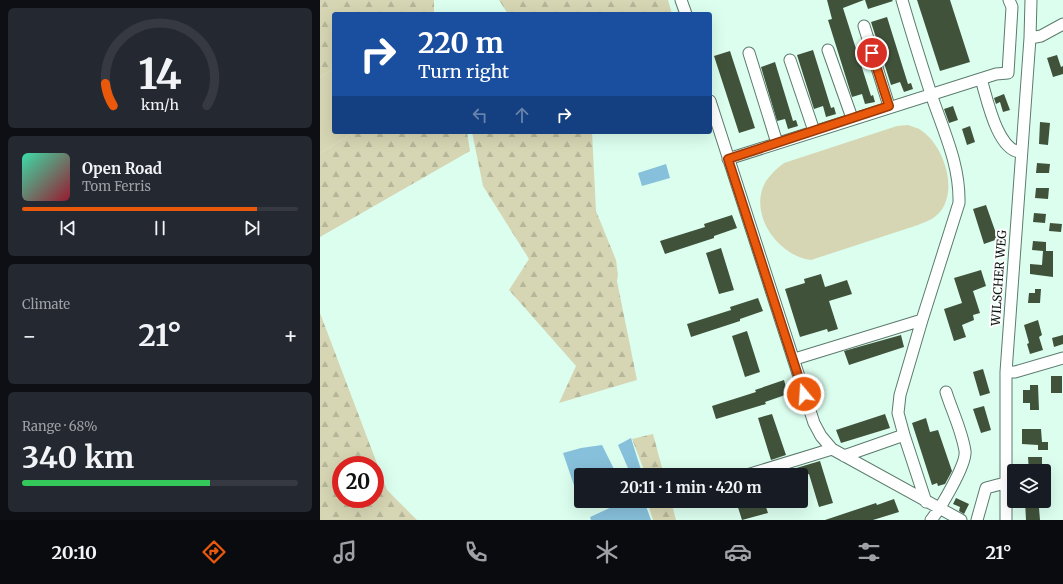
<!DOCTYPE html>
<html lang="en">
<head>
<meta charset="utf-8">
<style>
  :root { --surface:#171b24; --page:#242831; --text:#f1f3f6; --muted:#9ea1a6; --line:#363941; --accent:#ea580c }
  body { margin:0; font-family:Merriweather,serif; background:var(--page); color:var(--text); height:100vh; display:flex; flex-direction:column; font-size:15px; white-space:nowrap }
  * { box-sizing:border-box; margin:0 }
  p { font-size:13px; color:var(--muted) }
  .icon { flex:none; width:22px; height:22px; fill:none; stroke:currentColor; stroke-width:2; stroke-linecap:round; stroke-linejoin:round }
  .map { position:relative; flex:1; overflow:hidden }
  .side { display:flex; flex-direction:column; gap:8px; padding:8px; background:#0d0f14; width:320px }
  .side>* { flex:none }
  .hud { position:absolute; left:12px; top:12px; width:380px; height:122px; border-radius:4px; box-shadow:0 4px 16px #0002; background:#1a4fa0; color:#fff; overflow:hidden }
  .buttons { position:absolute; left:687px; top:464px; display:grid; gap:8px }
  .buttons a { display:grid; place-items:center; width:44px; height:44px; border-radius:4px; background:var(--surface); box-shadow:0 4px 16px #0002; font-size:20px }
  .speed { position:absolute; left:12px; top:456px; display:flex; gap:8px; font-size:20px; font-weight:700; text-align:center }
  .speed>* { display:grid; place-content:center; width:52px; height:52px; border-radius:50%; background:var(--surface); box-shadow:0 4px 16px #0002; line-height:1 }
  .speed .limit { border:6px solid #d22; background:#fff; color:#111 }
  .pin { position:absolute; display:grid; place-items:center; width:34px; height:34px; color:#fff; margin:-17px; border:2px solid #fff; border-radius:50%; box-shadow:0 1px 4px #0007 }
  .me { position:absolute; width:44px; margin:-22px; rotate:342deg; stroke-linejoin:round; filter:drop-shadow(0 0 3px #0008) }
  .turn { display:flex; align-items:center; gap:14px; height:84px; padding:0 20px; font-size:18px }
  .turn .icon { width:52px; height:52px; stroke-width:2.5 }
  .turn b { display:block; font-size:28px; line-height:34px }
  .lanes { display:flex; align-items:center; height:38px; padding:0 20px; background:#0003; justify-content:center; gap:20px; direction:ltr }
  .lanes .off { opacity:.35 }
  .big { font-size:30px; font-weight:700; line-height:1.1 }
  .side .card { flex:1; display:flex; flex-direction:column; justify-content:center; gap:6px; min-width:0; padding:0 14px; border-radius:6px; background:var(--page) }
  .side .dial { align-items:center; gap:0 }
  .dial svg { height:104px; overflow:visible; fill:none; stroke:var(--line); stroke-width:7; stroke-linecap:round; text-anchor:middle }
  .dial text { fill:var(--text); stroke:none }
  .song { display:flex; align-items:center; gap:12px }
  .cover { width:48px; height:48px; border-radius:6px; background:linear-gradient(135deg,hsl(160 70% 55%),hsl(350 70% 35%)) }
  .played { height:4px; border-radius:2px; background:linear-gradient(90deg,var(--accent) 85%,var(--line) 85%) }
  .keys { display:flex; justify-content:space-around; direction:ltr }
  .heat { display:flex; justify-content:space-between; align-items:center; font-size:22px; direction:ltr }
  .charge { height:6px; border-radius:3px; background:linear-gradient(90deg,#34c759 68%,var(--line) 0) }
  .trip { position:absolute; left:254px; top:468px; width:234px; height:40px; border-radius:4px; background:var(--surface); box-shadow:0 4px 16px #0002; font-weight:700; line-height:40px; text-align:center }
  .dock { display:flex; height:64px; justify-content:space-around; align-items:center; background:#090b0e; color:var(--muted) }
  .dock .icon { width:28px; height:28px }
  .dock .current { color:var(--accent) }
  .dock b { font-size:18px; color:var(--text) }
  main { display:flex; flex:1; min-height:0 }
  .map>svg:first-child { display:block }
  .grass { fill:#d6d6b4 }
  .forest { fill:url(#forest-firs); fill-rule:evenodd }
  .water { fill:#87c0da }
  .building { fill:#41523b }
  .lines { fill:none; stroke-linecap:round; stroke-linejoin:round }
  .minor-casing { stroke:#5b7b6e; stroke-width:13 }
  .minor { stroke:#fff; stroke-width:11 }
  .route-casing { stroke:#983908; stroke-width:10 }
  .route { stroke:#ea580c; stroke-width:7 }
  .labels { text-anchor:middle; stroke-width:4; stroke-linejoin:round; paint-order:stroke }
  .street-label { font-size:12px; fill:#0a1611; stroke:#fff }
</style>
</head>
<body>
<main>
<section class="side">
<div class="card dial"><svg viewBox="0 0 100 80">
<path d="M14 69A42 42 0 1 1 86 69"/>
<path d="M14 69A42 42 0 0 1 8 52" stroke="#ea580c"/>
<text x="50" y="56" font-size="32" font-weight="700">14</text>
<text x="50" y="72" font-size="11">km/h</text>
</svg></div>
<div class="card">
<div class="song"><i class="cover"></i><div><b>Open Road</b><p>Tom Ferris</p></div></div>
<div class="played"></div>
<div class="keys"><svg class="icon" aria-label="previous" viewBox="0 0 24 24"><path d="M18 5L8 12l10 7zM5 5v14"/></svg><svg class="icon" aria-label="pause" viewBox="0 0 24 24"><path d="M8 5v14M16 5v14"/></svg><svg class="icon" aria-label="next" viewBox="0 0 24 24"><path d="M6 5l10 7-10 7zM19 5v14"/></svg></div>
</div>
<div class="card"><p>Climate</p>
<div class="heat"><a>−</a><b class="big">21°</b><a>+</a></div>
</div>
<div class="card"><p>Range · 68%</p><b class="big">340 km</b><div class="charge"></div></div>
</section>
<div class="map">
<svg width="743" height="520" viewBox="0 0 743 520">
  <defs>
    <pattern id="forest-firs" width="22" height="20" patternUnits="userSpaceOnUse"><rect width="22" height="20" fill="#d6d6b4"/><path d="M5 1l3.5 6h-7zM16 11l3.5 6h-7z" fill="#b6b79a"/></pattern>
  </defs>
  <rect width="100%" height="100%" fill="#dbfeef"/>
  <path class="grass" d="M14,69v63h21l-35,21v-76z
    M588,125c5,2 11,3 14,6 22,15 37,60 17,82 -5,6 -14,9 -21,12l-107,35c-33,-4 -64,-47 -45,-79 5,-7 11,-13 18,-18l113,-37z"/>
  <path class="forest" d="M0,0h114v14h-100v55l-14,8z
    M179,0h169l4,14h-164z
    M35,132h112l3,19 -150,86v-84z
    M152,132h120l4,79 20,49 2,15 -1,6 20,99 -78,23 17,-37 -67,-76 20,-31 -46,-73z
    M0,313l67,177 30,30h-97zM21,465h34v34h-34z
    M333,434l11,41h-18l-14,-36z
    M327,501h24l5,19h-23z"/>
  <path class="water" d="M346,164l4,14 -28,8 -4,-13z
    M311,438l11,35 -11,2 -13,-30z
    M282,445l15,30h-36v26h17l-11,7 -8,-8 -16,-47 18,-5z
    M305,501h19l7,19h-60l-1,-3z"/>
  <path class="building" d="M507,0h37l-21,8 28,88 2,-1 2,7 -10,2 -3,-10 -10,3 -24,-77 4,-1z
    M545,0h27l1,1 -25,8z
    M597,0h33l20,62 -30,9z
    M567,17l21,67 3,-1 2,6 -9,3 -4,-10 -9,3 -20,-63z
    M493,50l18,58 3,-1 2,7 -10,3 -3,-11 -9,3 -17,-54z
    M410,51l25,77 -16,5 -25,-77z
    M737,55l4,12 2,-1v8l-10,3 -6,-19z
    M455,62l18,59 3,-1 2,6 -10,3 -3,-10 -8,2 -16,-54z
    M684,94l6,16 -7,2 -3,-10 -4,2 -2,-6z
    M633,106l5,14 -9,3 -5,-14z
    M720,122l10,1 -2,22 -9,-1z
    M650,126l5,16 -8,3 -5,-16z
    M717,163l13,1 -1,9h-13z
    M716,188h13l-1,11 -13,-1z
    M666,205l12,34 -14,5 -11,-35z
    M714,213l12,1 -1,9 -12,-1z
    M412,215l5,13 -23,8v2l-49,16 -5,-13 45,-14 -1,-3z
    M730,223l12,1 -1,8 -12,-1z
    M713,241l13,1v9h7v26l-23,-3v-10l12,1 1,-14 -11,-1z
    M401,248l13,42 -15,4 -13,-41z
    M661,270l5,16 -13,5 7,22 -7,2 1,5 -12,5 4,12 -12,4 -10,-32 18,-6 -8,-25z
    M501,274l4,13 22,-7 5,14 -23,7 9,28 -10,3 -1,-3 -27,8 -15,-48 20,-6 -1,-4z
    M715,289h6l-1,14h-12l1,-10h6z
    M438,298l5,13 -23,8v2l-49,16 -4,-13 44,-14 -1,-3z
    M718,320l4,15 -3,2 4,13 -13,4 -3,-10 2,-1 -5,-18z
    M427,331l13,41 -15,5 -13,-41z
    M581,335l3,12 -55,18 -5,-14z
    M743,335v9l-9,3 -2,-9z
    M663,369l7,24 -10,3 -7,-24z
    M731,376h11v17h-11z
    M464,380l4,14 -23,8 1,2 -50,15 -4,-13 44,-14 -1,-2z
    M710,385h8l1,25h-9v-7h-7v-13h7z
    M664,406l7,24 -10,3 -8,-24z
    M452,414l14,41 -15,5 -13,-42z
    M565,414l5,14 -49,15 -5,-13z
    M606,418l4,14 8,-2 14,41 -7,13 -7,2 -1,-3 -5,2 -20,-62z
    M702,429h19l1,13h6v8h-10v-5l-16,-1z
    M708,457h14v14h-13z
    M500,461l13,42 -14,4 -10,-33 -8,3v-2h-6l-2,-6z
    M636,498l13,6 -5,10 -5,-3 1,-4 -7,-3z
    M574,499l5,13 -26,8h-48l51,-17 1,2z
    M416,501h7l2,5 19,-5 4,12 -26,7z
    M705,501h17v7h-3l1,12h-14z"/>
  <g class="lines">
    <g class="minor-casing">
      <path id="minor" d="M361,0l5,14
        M582,0c9,31 19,63 29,94 12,36 29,70 28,109l-37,117 -22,75 -2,18 6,22 22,67
        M544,26l25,80
        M710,38l11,-2 22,-12
        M508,50l24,68
        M429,53l28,90
        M470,60l24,71
        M661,79c6,19 16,71 39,73
        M390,101l104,322 7,13 11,13 129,71
        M408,159l268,-85 12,-1 4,-66 -3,-7
        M478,358l124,-38
        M686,372h9l48,-14
        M524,456l60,-21
        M427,475l85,-26
        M611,520c9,-11 36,-56 34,-69 -3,-20 -13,-40 -19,-59
        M657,520l9,-32 19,-5
        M686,520v-148l24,-334 1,-38"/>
    </g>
    <use href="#minor" class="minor"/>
  </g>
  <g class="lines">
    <g class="route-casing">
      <path id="route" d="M484,394l-76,-235 161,-53 -17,-53"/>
    </g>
    <use href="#route" class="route"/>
  </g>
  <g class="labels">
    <g class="street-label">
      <text transform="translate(679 278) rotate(-86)" y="4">WILSCHER WEG</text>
    </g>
  </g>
</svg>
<div class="buttons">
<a><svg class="icon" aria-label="layers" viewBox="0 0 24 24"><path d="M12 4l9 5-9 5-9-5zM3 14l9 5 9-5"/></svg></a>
</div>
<div class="speed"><div class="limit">20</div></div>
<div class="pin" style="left:552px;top:53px;background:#d93025"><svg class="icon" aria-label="arrive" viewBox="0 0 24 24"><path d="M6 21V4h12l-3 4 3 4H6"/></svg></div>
<svg class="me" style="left:484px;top:394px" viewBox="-20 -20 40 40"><circle r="17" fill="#ea580c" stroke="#fff" stroke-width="3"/><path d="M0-11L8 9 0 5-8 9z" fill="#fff"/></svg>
<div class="trip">20:11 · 1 min · 420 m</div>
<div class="hud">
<div class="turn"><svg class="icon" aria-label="right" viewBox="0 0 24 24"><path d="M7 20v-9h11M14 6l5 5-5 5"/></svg><div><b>220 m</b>Turn right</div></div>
<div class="lanes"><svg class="icon off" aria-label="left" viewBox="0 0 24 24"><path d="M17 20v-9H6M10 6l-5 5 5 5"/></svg><svg class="icon off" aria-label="ahead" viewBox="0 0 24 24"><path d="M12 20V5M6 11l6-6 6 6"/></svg><svg class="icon" aria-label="right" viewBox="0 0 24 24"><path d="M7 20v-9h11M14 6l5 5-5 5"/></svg></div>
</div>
</div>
</main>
<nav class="dock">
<b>20:10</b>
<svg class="icon current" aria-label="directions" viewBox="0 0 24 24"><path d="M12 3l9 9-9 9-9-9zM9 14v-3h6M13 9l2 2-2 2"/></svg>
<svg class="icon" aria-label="music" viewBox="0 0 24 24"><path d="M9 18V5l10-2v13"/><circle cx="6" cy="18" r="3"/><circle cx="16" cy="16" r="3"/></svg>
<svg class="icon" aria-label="phone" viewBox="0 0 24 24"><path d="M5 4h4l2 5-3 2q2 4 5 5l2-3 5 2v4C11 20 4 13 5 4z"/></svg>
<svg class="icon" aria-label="climate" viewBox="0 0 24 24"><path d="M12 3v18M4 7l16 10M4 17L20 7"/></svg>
<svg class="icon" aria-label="car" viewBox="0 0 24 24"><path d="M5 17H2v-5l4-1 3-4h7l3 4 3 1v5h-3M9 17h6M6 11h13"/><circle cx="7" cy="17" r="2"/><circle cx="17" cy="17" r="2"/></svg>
<svg class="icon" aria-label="filters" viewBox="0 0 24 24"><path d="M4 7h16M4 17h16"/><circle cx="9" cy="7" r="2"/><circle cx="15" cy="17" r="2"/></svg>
<b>21°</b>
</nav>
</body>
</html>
